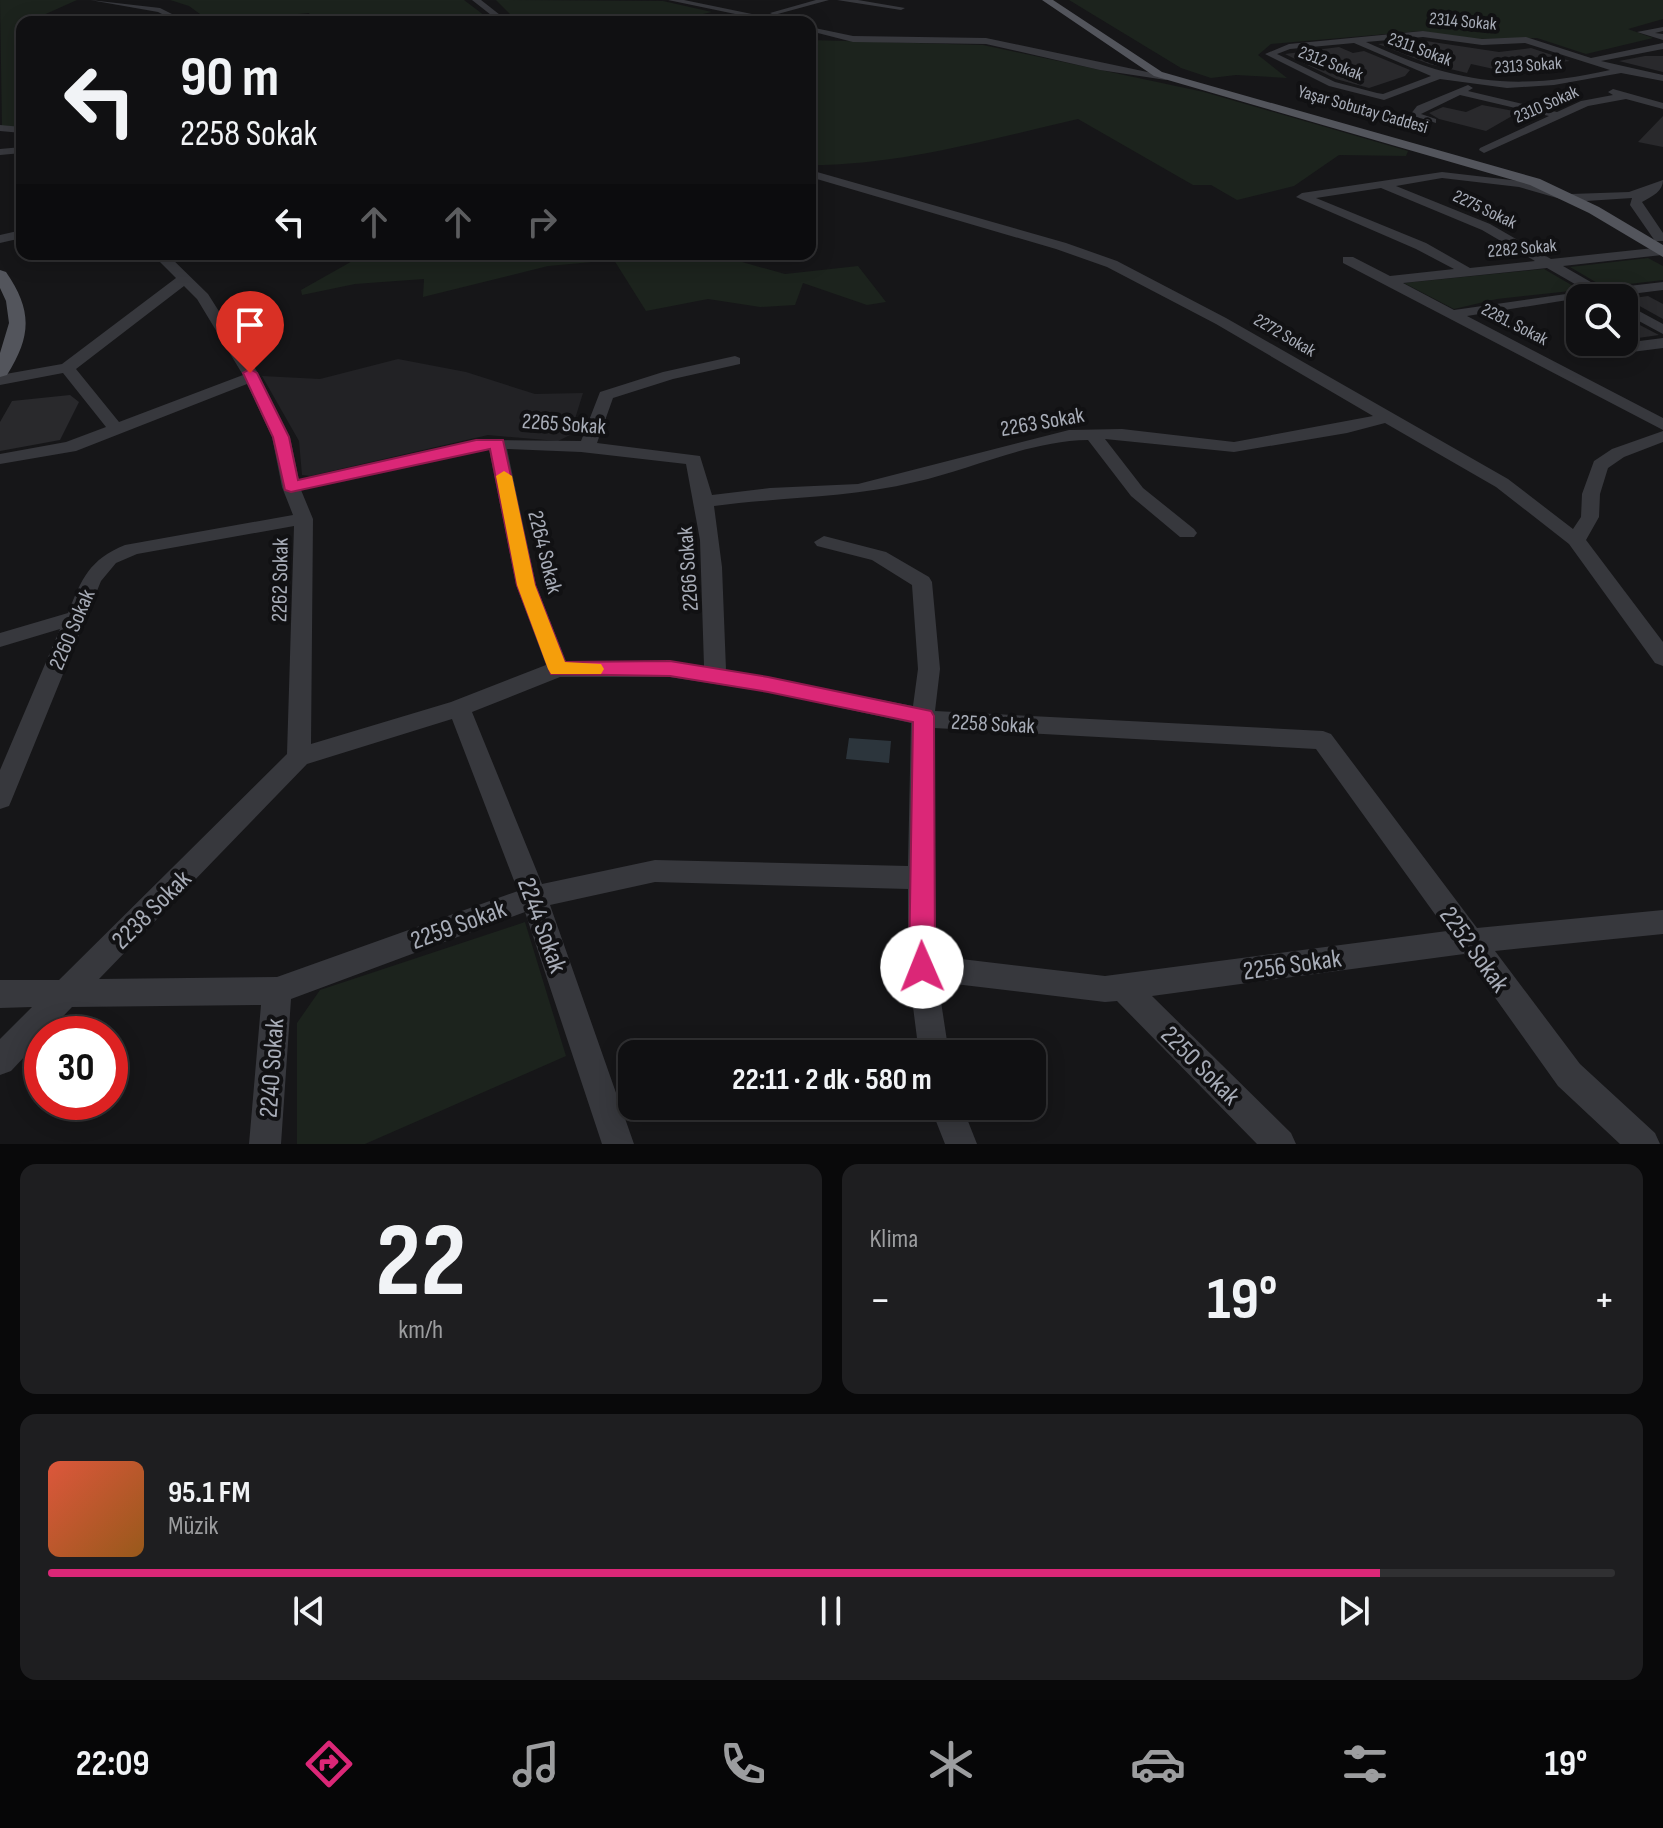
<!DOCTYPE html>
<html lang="tr">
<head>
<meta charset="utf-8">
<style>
  :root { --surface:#101012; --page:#1e1e20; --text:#f1f3f6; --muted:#9c9d9f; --line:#303032; --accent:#db2777 }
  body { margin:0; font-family:"Sofia Sans Condensed",sans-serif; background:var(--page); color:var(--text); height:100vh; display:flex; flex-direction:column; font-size:30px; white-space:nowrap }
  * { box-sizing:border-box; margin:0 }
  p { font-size:26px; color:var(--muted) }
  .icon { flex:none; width:44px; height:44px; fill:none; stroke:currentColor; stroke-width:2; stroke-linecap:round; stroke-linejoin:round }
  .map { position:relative; height:1144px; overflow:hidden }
  .side { display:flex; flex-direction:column; gap:20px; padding:20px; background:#09090a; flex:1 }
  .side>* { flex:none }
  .guide { position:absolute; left:16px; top:16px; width:800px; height:244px; border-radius:16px; box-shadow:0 4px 20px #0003,0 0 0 2px var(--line); background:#101012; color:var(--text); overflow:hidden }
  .controls { position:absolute; left:1566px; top:284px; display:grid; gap:16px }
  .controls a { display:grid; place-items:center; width:72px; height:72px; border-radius:16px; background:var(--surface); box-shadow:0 4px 20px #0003,0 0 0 2px var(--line); font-size:40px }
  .speed { position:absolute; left:24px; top:1016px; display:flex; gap:16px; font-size:40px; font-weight:700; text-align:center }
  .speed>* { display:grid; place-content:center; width:104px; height:104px; border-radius:50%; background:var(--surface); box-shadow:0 4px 20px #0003,0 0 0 2px var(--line); line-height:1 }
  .speed .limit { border:12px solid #d22; background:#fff; color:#111 }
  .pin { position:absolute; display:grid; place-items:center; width:68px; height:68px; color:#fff; margin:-82px -34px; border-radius:50% 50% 50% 0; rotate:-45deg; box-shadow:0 0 8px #0007 }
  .pin .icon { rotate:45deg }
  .me { position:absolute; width:88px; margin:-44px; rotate:359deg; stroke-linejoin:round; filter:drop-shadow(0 0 6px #0008) }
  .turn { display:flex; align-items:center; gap:28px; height:168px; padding:0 32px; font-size:36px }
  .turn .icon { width:104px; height:104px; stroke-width:2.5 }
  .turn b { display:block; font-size:56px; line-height:68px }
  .lanes { display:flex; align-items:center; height:76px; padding:0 32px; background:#0003; justify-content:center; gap:40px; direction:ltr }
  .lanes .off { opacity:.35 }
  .big { font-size:60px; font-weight:700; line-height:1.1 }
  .side .card { flex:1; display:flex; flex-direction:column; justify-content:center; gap:12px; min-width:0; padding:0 28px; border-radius:16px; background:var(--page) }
  .side .dial { align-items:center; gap:0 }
  .dial b { font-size:104px; line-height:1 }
  .song { display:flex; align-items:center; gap:24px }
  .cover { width:96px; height:96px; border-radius:12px; background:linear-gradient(135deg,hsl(10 70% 55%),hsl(30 70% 35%)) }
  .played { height:8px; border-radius:4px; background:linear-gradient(90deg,var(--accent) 85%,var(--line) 85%) }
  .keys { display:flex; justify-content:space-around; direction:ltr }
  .heat { display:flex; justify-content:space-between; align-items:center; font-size:44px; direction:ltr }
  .side .tiles { flex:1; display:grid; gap:20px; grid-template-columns:1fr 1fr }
  .card:last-child { grid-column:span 2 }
  .trip { position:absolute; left:618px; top:1040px; width:428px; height:80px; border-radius:16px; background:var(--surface); box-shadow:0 4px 20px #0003,0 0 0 2px var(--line); font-weight:700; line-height:80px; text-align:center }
  .menu { display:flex; height:128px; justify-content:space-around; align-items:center; background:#060607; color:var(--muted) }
  .menu .icon { width:56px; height:56px }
  .menu .current { color:var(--accent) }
  .menu b { font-size:36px; color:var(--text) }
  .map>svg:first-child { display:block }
  .built { fill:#222225 }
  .green { fill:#1c231d }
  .water { fill:#2c353c }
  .building { fill:#29292c }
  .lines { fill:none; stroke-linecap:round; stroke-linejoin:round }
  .minor { fill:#37383d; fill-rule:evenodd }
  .major { fill:#53555c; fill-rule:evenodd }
  .route { fill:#db2777; stroke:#8e194d; stroke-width:2 }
  .slow { fill:#f59e0b }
  .labels { text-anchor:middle; stroke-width:8; stroke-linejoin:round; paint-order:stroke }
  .far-street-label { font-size:18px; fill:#a8adb8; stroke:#111113 }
  .street-label { font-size:22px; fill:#a8adb8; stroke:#111113 }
  .near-street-label { font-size:26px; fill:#a8adb8; stroke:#111113 }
</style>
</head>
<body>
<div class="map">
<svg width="1663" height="1144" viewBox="0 0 1663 1144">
  <rect width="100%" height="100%" fill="#161618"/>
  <path class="built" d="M398,359l68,13 69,22 48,-1 -13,42 -12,6 -70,-6 -178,41 -8,-1 -3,-34 -37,-65 58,3z"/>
  <path class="green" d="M0,0h77l-38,17 22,5h-39v104l-20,2z
    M170,0h294l29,22h-179l-5,-9 -98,9 -22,-16z
    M496,0l167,1 49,11 -22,5 2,5h-174z
    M1069,0h594v19l-35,10 25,9 -67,16 -49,-16 -64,1 -52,-8 -150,13 -13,11 29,23 -51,-3 -25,3 -30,-10z
    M810,40l173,5 221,47 204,59 -2,5 -67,-1 -45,31 -57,14 -26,-15h-18l-115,-66c-88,20 -177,46 -268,46z
    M396,254h346v8l43,12 73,-8 28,36 -19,3 -64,-22 -8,22 -35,2 -52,-8 -62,12 -32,-51 -66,6 -125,31 1,-18 -69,5 -53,11 -1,-5 62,-35z
    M1648,258l15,8v14l-59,7 -34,-20z
    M1544,269l36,21 -83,9 -43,10 -50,-26z
    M525,922l41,134 -201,88h-68v-121l23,-33z"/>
  <path class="water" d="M849,738l42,3 -2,22 -43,-4z"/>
  <path class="building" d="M1426,41l73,11 32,-4 39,13 -47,5 -2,9 -50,-11 -4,9 -38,-9 -51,-20 20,-2 22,4z
    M1339,47l14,6 11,-2 46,19 -5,6 -36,12 -33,-9 -51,-25z
    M1645,56h18v16l-44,-11z
    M1482,105l37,7 -33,19 -47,-12 -10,-6 14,-6 23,5z
    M1663,116v31l-25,-5z
    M1648,296l15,8v15l-36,-20z
    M1634,322l25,13 -35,5v-17z
    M70,395l9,7 -19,38 -60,11v-29l12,-21z"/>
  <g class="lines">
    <path class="minor" d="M90,0l70,8 28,14h-10l-20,-10z
      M472,0h9l28,22h-9z
      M668,0h16l106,22h-17z
      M816,0h13l-55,15 -4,-2z
      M837,0h21l47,8 -4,2z
      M810,27l43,9 133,2 185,39 -5,3 -66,-10 -114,-26 -133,-2 -43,-11z
      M1663,27v4l-8,2 8,1v6l-26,-8z
      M1423,31l59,8 44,-2 65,21 72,-15v6l-62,12 62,14v6l-42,-8 -67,12 -47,3 -67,-9 -56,21 -55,-14 -64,-32 24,-10zM1423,37l59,8 43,-2 85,27c-97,22 -155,13 -244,-28zM1354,43l77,33 -48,18 -6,-1 -42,-11 -58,-28 13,-5z
      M1468,85l5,3 -5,3 89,21 24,-11 32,-6 -5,-3 5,-3 50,14v6l-37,-10 -38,7 -104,47 -5,-3 1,-2 69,-32 -89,-21 -39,19 15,5v4l-26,-8 7,-9z
      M0,125l22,2v6l-22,-2z
      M22,147v6l-22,2v-6z
      M810,170l256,73 51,18 109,57 282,161 65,50 8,-12 1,-23 12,-33 18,-12 51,-18v11l-39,15 -16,11 -8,26 -1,23 -13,23 77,102v24l-8,-3 -86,-119 -73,-57 -111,-64 -38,10 -113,19 -129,-13 38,49 51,41 3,4 -3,4h-14l-49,-41 -43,-56c-60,1 -115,29 -173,42 -66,16 -134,15 -201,24l8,61 4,103 187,36 5,-37 -6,-84 -40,-25 -55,-14 -3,-4 10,-6 62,16 43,25 3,5 8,87 -5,42 388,20 8,3 146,194 186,-18v24l-168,17 85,113 75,69 5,11h-40l-62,-58 -94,-132 -312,42 139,137 5,11h-39l-140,-143 -12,1 -167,-20 11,72h-30l-11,-87v-78l-253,-7 -105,23 84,239h-32l-77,-232 -234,87 -10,145h-32l12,-139 -189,2 -26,27h-4v4l-31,33 -11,4v-36l32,-32 -32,1v-28h59l228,-226 7,-228 -157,28 -21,9 -15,18 -89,218 -3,7 -9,3v-39l60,-141 -60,18v-14l68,-20c14,-35 21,-53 57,-68l168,-30 -11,-28 -10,-50 -25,-53 -171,67 -76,13v-10l66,-12 40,-15 -43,-54 -63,12v-10l62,-11 114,-86 -24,-24h15l41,40 50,79 32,64 9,43 177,-40 105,1 19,-49 63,-20 72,-16 5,2v6l-67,15 -60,19 -16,45 103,13 12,39 58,-7 88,-4 211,-54 53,-1 112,13 139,-26 -157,-92 -109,-57 -51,-18 -246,-72zM184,286l13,13 46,76 -124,47 -43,-53zM489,449l27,136 30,80 -95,37 -140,42 2,-225 -12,-29zM507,449l74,3 105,12 14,76 4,126 -34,-5h-104l-30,-76zM560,677h110l98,15 143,31 -3,143 -253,-6 -113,24 -70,-172zM452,719l66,172 -241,86 -178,2 208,-215zM934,728l382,21 131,182 -342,45 -169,-20z
      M1442,172l78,9 51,13 58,-2 34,-12c0,11 -10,16 -21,22l21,31v8h-8l-25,-36 2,-7 -61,4 -52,-15 -77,-9 -46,8 94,38 61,35 112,-12 -1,8 -99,11 40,23 60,-7v8l-48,6 1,2h-36l-113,18 196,102v12l-320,-167v-6h10l37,19 64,-7 -38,-20 -120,-52 6,-4zM1381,188l101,42 53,31 -65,7 -44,-25 -110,-45zM1547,268l40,23 -133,19 -51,-27z
      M22,230v8l-22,5v-8z
      M1624,303l39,21v10l-39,-21z
      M1663,338v10l-39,5 -8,-5 8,-5z
      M930,1106h32l15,38h-32z"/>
    <path class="major" d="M1042,0h11l109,72 378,107 59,28 64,38v12l-74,-44 -59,-28 -376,-109z
      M0,270l6,2c26,38 26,63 1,103l-7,2v-24l9,-30 -3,-22 -6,-13z"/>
  </g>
  <path class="route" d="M250,369l7,4 32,64 9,43 178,-40h27l32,145 30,77 105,-1 98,16 163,34 3,5 1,251 -4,9 -9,3 -9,-3 -4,-9 4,-245 -145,-30 -98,-16 -119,-2 -34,-89 -27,-136 -199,43 -6,-2 -12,-53 -30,-64z"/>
  <path class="slow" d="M504,471l8,5 23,109 30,77 36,2 3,5 -3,5h-50l-3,-5 -31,-84 -21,-109z"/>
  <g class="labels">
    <g class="far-street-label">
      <text transform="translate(1463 21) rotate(5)" y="6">2314 Sokak</text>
      <text transform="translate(1420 49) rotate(20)" y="6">2311 Sokak</text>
      <text transform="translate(1331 63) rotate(21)" y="6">2312 Sokak</text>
      <text transform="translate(1528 65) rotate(-4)" y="6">2313 Sokak</text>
      <text transform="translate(1546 104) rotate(-24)" y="6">2310 Sokak</text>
      <text transform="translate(1363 109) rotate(16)" y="6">Yaşar Sobutay Caddesi</text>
      <text transform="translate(1485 209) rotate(25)" y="6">2275 Sokak</text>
      <text transform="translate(1522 248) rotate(-5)" y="6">2282 Sokak</text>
      <text transform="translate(1515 324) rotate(27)" y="6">2281. Sokak</text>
      <text transform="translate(1285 335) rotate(30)" y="6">2272 Sokak</text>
    </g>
    <g class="street-label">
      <text transform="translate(1042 421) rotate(-10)" y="8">2263 Sokak</text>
      <text transform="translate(564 423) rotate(4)" y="8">2265 Sokak</text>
      <text transform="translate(546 552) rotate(76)" y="8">2264 Sokak</text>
      <text transform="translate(687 569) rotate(-94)" y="8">2266 Sokak</text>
      <text transform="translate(279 580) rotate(-89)" y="8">2262 Sokak</text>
      <text transform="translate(71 629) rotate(-67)" y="8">2260 Sokak</text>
      <text transform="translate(993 723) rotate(3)" y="8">2258 Sokak</text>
    </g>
    <g class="near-street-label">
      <text transform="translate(151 909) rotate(-45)" y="9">2238 Sokak</text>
      <text transform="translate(458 924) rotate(-20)" y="9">2259 Sokak</text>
      <text transform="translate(543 925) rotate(70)" y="9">2244 Sokak</text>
      <text transform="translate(1475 949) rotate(54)" y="9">2252 Sokak</text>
      <text transform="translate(1292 964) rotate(-8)" y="9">2256 Sokak</text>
      <text transform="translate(1201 1065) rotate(45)" y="9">2250 Sokak</text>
      <text transform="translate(271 1068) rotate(-86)" y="9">2240 Sokak</text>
    </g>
  </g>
</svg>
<div class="controls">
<a><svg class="icon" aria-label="search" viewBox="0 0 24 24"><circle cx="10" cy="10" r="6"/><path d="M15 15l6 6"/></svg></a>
</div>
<div class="speed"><div class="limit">30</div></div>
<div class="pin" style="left:250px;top:373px;background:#d93025"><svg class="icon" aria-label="arrive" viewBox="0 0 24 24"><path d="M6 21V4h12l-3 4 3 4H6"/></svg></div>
<svg class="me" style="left:922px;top:967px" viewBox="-20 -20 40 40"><circle r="19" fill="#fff"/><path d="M0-13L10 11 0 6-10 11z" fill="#db2777"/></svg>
<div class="trip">22:11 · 2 dk · 580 m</div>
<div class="guide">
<div class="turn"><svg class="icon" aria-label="left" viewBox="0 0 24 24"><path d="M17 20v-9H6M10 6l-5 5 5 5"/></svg><div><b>90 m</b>2258 Sokak</div></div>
<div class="lanes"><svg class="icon" aria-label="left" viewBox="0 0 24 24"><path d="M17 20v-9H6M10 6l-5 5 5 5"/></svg><svg class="icon off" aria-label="ahead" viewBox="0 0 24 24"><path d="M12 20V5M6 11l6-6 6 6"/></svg><svg class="icon off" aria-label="ahead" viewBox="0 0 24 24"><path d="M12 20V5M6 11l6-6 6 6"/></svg><svg class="icon off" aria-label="right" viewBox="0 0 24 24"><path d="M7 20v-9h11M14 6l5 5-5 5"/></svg></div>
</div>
</div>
<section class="side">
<div class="tiles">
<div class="card dial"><b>22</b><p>km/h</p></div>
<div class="card"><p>Klima</p>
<div class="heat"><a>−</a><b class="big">19°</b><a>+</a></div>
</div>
<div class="card">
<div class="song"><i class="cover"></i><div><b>95.1 FM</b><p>Müzik</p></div></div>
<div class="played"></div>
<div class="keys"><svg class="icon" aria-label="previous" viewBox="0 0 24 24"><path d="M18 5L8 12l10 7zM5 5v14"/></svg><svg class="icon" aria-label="pause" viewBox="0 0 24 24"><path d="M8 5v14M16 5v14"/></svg><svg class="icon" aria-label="next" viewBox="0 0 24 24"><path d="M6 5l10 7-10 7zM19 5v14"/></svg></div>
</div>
</div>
</section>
<nav class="menu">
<b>22:09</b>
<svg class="icon current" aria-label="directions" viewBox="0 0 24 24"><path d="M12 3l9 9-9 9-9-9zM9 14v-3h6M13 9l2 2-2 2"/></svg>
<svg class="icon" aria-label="music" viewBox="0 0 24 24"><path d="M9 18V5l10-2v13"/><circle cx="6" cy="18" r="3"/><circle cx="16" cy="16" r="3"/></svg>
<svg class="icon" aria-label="phone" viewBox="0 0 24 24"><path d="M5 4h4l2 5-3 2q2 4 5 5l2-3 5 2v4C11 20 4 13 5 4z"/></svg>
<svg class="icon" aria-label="climate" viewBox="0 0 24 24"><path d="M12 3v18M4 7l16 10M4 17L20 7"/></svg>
<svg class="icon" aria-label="car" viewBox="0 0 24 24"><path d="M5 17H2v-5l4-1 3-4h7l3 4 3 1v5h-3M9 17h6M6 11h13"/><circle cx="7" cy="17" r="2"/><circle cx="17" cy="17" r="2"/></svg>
<svg class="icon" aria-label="filters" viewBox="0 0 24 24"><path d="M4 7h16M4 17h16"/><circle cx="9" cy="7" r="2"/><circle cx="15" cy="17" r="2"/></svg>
<b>19°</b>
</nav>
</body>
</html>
